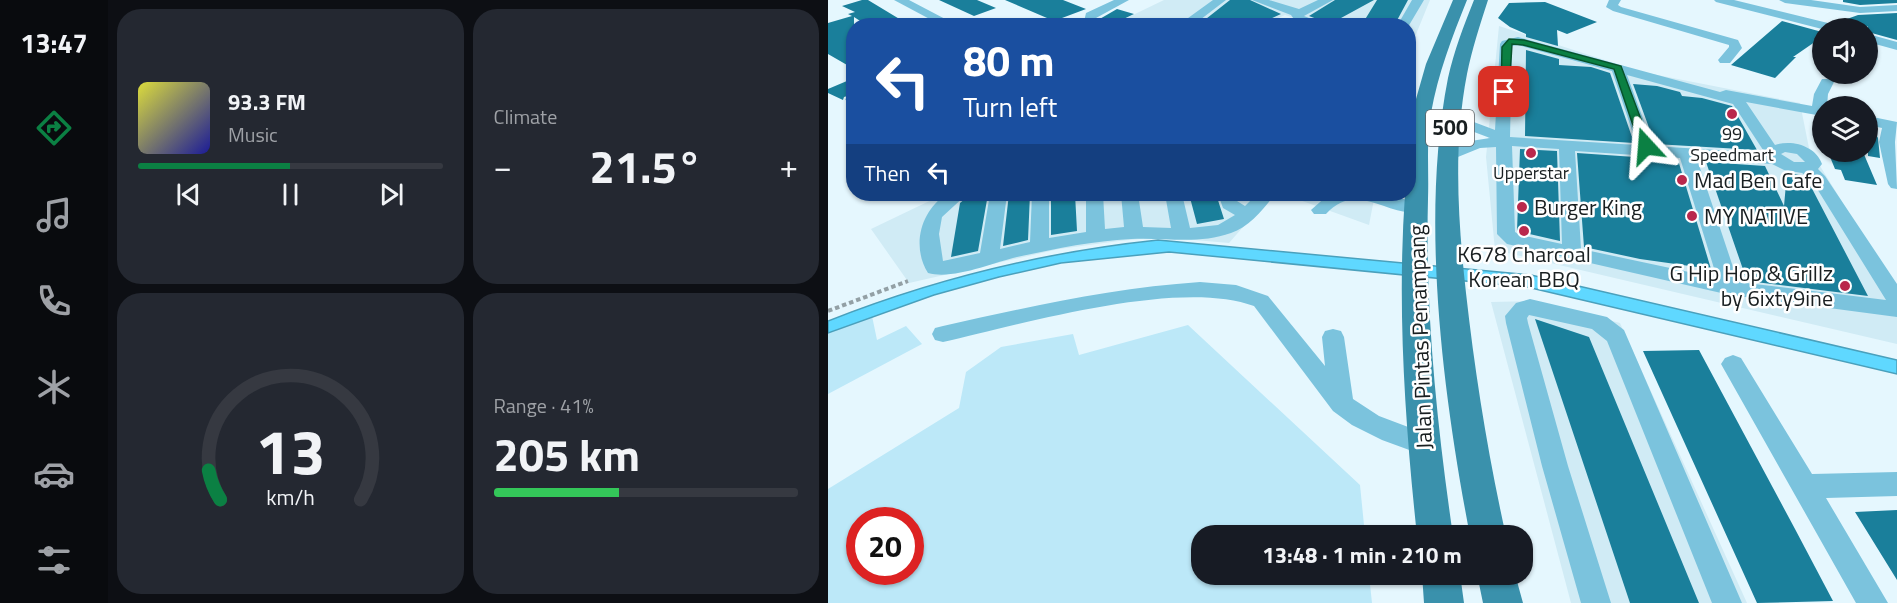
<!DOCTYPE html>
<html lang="en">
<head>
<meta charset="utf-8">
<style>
  :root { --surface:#171b24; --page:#242831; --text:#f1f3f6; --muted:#9ea1a6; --line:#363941; --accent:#0b8043 }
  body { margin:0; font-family:"Titillium Web",sans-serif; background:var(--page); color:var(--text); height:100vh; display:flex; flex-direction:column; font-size:22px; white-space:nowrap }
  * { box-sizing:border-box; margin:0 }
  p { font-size:20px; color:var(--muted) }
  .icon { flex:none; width:33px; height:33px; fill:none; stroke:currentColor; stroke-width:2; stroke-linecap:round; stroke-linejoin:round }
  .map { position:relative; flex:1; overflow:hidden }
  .panel { display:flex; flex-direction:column; gap:9px; padding:9px; background:#0d0f14; width:720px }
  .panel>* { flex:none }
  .hud { position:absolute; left:18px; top:18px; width:570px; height:183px; border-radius:24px; box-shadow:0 2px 4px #0004; background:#1a4fa0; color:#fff; overflow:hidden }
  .controls { position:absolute; left:984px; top:18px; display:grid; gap:12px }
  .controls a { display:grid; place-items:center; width:66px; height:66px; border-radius:50%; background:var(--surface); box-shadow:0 2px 4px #0004; font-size:30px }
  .speed { position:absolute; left:18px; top:507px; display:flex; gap:12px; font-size:30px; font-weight:700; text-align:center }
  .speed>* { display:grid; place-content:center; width:78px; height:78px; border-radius:50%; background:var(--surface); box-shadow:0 2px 4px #0004; line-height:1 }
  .speed .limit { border:9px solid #d22; background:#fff; color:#111 }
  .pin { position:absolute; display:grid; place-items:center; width:51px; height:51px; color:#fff; margin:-26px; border-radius:12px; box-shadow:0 3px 9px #0006 }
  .me { position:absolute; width:66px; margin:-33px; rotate:341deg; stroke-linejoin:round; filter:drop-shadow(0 0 4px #0008) }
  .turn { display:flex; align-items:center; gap:21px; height:126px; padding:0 18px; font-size:27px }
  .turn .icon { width:78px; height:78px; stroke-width:2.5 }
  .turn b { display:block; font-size:42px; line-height:51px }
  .then { display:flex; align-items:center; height:57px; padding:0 18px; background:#0003; gap:12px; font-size:22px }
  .big { font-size:45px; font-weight:700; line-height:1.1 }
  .panel .widget { flex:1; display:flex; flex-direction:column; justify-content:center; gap:9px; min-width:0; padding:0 21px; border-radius:24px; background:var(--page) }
  .panel .dial { align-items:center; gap:0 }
  .dial svg { height:156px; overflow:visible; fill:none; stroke:var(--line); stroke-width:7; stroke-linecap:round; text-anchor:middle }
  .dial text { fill:var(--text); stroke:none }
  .song { display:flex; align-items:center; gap:18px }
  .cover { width:72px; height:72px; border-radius:9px; background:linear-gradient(135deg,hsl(60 70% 55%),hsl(240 70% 35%)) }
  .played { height:6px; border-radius:3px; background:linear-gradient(90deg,var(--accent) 50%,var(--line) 50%) }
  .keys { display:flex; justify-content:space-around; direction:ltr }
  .heat { display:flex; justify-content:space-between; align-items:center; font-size:33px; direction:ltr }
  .charge { height:9px; border-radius:4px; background:linear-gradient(90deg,#34c759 41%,var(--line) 0) }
  .panel .tiles { flex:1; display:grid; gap:9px; grid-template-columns:repeat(2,1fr) }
  .trip { position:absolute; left:363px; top:525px; width:342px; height:60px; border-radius:24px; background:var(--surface); box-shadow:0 2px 4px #0004; font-weight:700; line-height:60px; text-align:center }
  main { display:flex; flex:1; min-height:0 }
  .tabs { display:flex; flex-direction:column; width:108px; justify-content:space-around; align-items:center; background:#090b0e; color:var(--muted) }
  .tabs .icon { width:42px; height:42px }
  .tabs .active { color:var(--accent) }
  .tabs b { font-size:27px; color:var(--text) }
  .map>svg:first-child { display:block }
  .built { fill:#d0ebf5 }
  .green { fill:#bce8f8; fill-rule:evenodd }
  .water { fill:#5fd8ff; stroke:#4aa0bc; stroke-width:1.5 }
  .building { fill:#1a7f9b }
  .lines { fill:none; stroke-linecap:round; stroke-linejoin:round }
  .path { stroke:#93a0a5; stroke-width:4; stroke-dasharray:4.5 3; stroke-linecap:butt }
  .minor { fill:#7bc3dd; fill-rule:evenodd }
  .major { fill:#3a91ac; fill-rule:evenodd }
  .route { fill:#0b8043; stroke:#07532c; stroke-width:1.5 }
  .poi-dot { fill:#b9284c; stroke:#fff; stroke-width:2 }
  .labels { text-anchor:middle; stroke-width:5; stroke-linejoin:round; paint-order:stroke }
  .far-poi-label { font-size:18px; fill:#191f21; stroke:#fff }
  .shield { fill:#fff; stroke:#5e6264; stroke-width:1.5 }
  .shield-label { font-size:21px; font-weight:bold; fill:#191f21 }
  .poi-label { font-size:22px; fill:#191f21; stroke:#fff; text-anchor:start }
  .street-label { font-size:22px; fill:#191f21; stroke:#fff }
</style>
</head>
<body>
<main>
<nav class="tabs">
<b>13:47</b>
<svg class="icon active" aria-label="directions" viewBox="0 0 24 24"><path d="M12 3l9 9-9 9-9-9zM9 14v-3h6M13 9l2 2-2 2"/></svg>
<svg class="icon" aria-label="music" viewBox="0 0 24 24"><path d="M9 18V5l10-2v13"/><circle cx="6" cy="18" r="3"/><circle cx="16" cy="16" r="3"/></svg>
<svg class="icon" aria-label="phone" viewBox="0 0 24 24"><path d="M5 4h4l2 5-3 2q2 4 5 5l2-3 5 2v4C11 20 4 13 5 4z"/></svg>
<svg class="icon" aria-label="climate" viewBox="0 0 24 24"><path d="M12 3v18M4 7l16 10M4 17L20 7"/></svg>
<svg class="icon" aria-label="car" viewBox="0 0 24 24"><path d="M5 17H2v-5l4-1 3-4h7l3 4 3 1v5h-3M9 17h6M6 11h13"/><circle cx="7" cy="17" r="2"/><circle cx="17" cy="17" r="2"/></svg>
<svg class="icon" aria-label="filters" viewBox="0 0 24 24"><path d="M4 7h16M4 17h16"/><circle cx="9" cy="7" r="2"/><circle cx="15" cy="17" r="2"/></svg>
</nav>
<section class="panel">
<div class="tiles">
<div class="widget">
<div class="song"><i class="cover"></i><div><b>93.3 FM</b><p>Music</p></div></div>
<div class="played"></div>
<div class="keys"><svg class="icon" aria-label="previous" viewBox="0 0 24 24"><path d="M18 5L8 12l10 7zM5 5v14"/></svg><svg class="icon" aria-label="pause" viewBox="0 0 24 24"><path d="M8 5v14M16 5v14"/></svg><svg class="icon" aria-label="next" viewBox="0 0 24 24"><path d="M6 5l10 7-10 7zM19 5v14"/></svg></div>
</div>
<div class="widget"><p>Climate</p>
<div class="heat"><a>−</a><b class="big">21.5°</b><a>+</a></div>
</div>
<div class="widget dial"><svg viewBox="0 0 100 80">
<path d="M14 69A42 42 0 1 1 86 69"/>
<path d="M14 69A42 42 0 0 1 8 54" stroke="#0b8043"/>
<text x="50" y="56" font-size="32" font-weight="700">13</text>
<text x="50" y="72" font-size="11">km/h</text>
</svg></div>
<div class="widget"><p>Range · 41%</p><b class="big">205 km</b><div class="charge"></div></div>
</div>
</section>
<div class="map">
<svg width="1069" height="603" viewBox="0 0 1069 603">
  <rect width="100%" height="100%" fill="#e5f7fe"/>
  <path class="built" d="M336,0h266l-20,49 -2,-23 -92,-1 -31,-10 -22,10 -153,1z
    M671,26l143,46 158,31 9,45 88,143v53l-402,-94 -9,-93z
    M116,194h328l-43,49 -69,-6 -41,4 -60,8 -150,34 -38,-54z
    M455,194h92l-6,31z
    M707,301l85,22 127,280h-176l-80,-301z"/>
  <path class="green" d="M44,316l5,24 29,-14 16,18 -94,50v-61z
    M360,325l172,160 5,50 -163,1v38l167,1 3,28h-544v-114l131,-81 7,-36 35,-25 72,-13 6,21zM32,520h50v52h-50z"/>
  <path class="water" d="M330,240l373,35 366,85v14l-370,-87 -358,-35 -108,11 -62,14 -65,18 -106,38v-12c106,-42 216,-69 330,-81z"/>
  <path class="building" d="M34,0h6l43,26h-43l-14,-9v52l-26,-15v-31l24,-7 -4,-2 7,-2 -13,-6z
    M111,0h38l19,8 -22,8z
    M177,0h58l23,9 -32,12z
    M402,0h20l31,14 -27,12h-57z
    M507,0h39l-44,24 -21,-8z
    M549,0h31l-14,26h-33z
    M1015,0h54v3l-37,2 -17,-3z
    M717,2l52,20 -30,12 -10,-4 1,16 -32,-9v-3l-16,-7 -12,-9 11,-15z
    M289,9l17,5 -21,10 -15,-4z
    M1069,13v27l-29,-8v-6l-2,2h-26l-4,-5 22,-8z
    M954,21l40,11v5l-29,20h3l-21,21 -44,-13z
    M698,50l33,9v6l32,2 19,6 24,70 -109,-7z
    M26,78v16l-10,3 -1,3 -15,-7v-4z
    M805,84l24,2 23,6 2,4 20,2 30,8 25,44 -102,-6z
    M1040,127l5,1 5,10 2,20 -12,-2z
    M692,149l37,2 3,90 -43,-10z
    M1000,152h35l14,33 -32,-5 -4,-10 -6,-1z
    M749,153l101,7 33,109 -71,-10 -56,-12z
    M878,162l59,4 19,40 3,-33 14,2 6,4 61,117 -121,-15z
    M160,194l-10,57 -27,6 9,-54 6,-5z
    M181,194h21l-2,46 -25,6z
    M223,194h24l2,37 -26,4z
    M361,194h27l8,25 -27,5z
    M707,319l54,18 110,266h-69z
    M871,350l96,179 38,72 -76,2 -114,-252z
    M1069,510v70l-42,-68z"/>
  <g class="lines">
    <path class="path" d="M0,311l80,-30"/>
    <path class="minor" d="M66,0h15l40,21 -2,3h-8z
      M286,0h15l-33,18 -1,8h-12l3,-13z
      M385,0h13l-34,26h-15z
      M424,0h17l30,9 19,-9h15l-29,16 25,10h-20l-13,-4 -5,-7z
      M584,0h12l-16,27 -11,-1z
      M781,0h12l-3,5 3,2 117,33 4,8 -12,15h-10l-2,-3 11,-13v-2l-116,-34 -7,-4z
      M886,0h20l102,25 2,3 -16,1 -106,-27z
      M951,0h32l49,7 37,-2v6l-37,2 -75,-10z
      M1040,34l29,8v8l-29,-8z
      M690,37l202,55 6,-2 86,16 2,-12 8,-15h10l2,3 -6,12 -1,12h-5v10l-76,-14 29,43c17,-6 41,1 47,19l-4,5 7,7 72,108v33l-167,-22 -223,-51 -10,-10 -1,-87 -16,1 -32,13 -8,-5 2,-3 29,-12 19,-3 -45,-17 -3,-3 8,-5 45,17 5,-86 2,-3zM690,45l94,26 25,74 -127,-8 2,-91zM799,75l106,29 32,49 -112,-7zM684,146l47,3 3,95 -42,-9 -5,-3zM747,151l105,7 37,120 -136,-29zM957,152l12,2 8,8h-11l-13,-8zM869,159l75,5 12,6 18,3 9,6 75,121 -148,-18z
      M24,95l2,8 -7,-1 -2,-3z
      M1040,116l29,6 -2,20 2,47 -6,-1 -3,-4 -9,-42 3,-14 -14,-3z
      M119,194h20l-25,23 -3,17 4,27 37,-8 10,-59h17l-7,55 30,-7 2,-48h17v44l37,-6v-38h17l2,35 19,-2 -3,-33h17l5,33 28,1 -6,-34h17l8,34 28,-3 17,-10 -12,-7 -5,-14h16l3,7 8,5 12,-12h18c-11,15 -26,33 -44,39 -33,12 -67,4 -100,6 -39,2 -77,10 -114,18 -25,6 -64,23 -89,16 -17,-27 -7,-63 19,-79z
      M501,194h54l37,9 3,4 -3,4c-31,8 -63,-32 -94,3h-12l-3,-4z
      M372,282l36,3 32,11 57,70 -3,-29 3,-6 8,-2 8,2 3,6 9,62 26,17 53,20 4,8 -4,8 -9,3 -41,-15 -30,-15 -19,-14 -79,-105c-75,-28 -232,18 -311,36l-8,-2 -3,-6 3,-6 8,-2c85,-19 169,-38 257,-44z
      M702,299l77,18 17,13 118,273h-30l-105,-262 -15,-12 -63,-14 -2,3 1,5 40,143 43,137h-30l-39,-137 -36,-143 -1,-7 11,-13z
      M905,355l8,3 71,116 85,-2v24l-71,2 62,105h-32l-135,-239 4,-6z"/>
    <path class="major" d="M625,0h14c-15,37 -29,74 -36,113 -5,29 -2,57 -3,86 -3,113 9,225 25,337h-36c-12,-114 -20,-228 -12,-342h3v-60l4,-21 14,-49z
      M646,0h14c-8,25 -16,49 -21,74 -14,72 -9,147 -1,219 9,81 22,162 40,243h-36c-27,-142 -50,-316 -22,-458 6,-27 16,-53 26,-78z
      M594,574h38l4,29h-40z
      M649,574h38l8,29h-40z"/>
  </g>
  <path class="route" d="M681,39l15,1 97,26 30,80 -2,2 -9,-2 -26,-77 -91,-24 -11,-1 -3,48 -8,1 1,-46z"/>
  <g class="poi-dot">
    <circle cx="904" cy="114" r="6"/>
    <circle cx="703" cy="153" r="6"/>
    <circle cx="854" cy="180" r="6"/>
    <circle cx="694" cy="207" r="6"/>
    <circle cx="864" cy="216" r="6"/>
    <circle cx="696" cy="231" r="6"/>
    <circle cx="1017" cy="286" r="6"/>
  </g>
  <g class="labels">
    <g class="far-poi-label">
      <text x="904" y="140">99<tspan x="904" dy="21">Speedmart</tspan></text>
      <text x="703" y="179">Upperstar</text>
    </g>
    <rect class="shield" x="598" y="110" width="48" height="36" rx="4.5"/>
    <g class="shield-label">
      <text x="622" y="135">500</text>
    </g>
    <g class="poi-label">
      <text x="866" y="188">Mad Ben Cafe</text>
      <text x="706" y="215">Burger King</text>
      <text x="876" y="224">MY NATIVE</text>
      <text x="696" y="262" text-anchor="middle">K678 Charcoal<tspan x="696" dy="25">Korean BBQ</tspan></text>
      <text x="1005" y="281" text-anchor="end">G Hip Hop &amp; Grillz<tspan x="1005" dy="25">by 6ixty9ine</tspan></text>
    </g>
    <g class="street-label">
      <text transform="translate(592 337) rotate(-92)" y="8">Jalan Pintas Penampang</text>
    </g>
  </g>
</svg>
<div class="controls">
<a><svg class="icon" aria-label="sound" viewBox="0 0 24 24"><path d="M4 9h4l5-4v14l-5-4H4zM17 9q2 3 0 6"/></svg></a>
<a><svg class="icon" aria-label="layers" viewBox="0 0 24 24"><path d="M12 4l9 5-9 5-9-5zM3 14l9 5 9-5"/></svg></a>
</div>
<div class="speed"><div class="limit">20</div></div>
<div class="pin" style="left:676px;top:92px;background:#d93025"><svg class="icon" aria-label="arrive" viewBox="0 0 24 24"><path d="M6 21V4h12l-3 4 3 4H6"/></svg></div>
<svg class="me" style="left:818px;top:146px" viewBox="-20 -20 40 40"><path d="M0-17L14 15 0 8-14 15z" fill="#0b8043" stroke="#fff" stroke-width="4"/></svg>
<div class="trip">13:48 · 1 min · 210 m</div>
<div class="hud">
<div class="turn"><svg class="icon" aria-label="left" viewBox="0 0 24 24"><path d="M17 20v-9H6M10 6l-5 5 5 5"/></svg><div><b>80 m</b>Turn left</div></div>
<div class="then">Then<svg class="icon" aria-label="left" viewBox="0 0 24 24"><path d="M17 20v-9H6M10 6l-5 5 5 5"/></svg></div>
</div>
</div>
</main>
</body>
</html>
